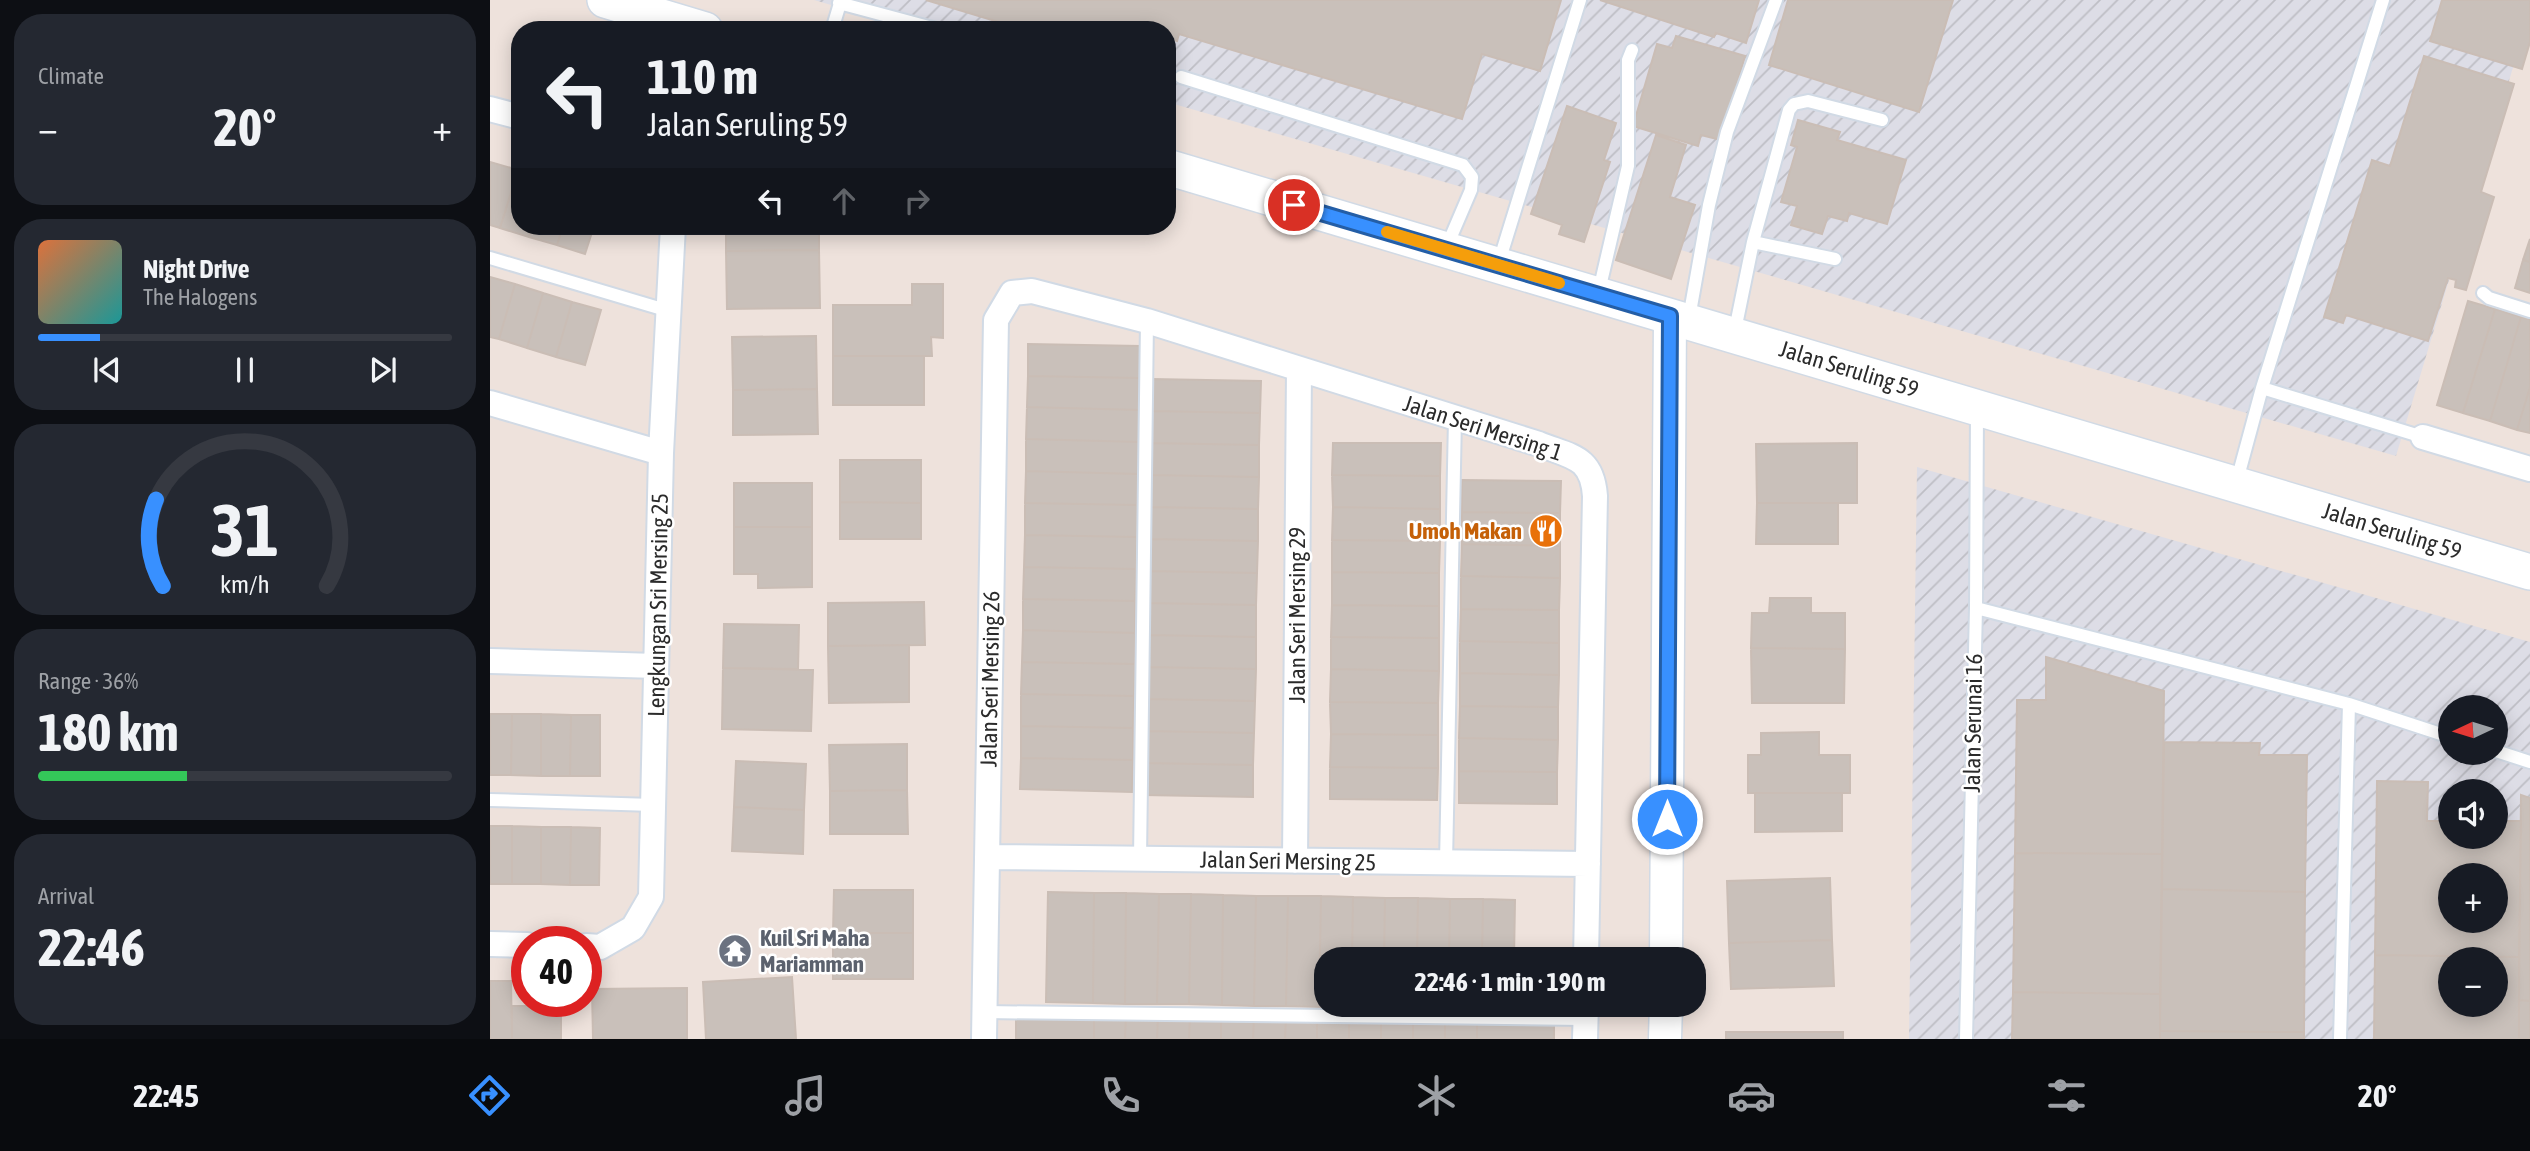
<!DOCTYPE html>
<html lang="en">
<head>
<meta charset="utf-8">
<style>
  :root { --surface:#171b24; --page:#242831; --text:#f1f3f6; --muted:#9ea1a6; --line:#363941; --accent:#3890ff }
  body { margin:0; font-family:"Asap Condensed",sans-serif; background:var(--page); color:var(--text); height:100vh; display:flex; flex-direction:column; font-size:26px; white-space:nowrap }
  * { box-sizing:border-box; margin:0 }
  p { font-size:23px; color:var(--muted) }
  .icon { flex:none; width:38px; height:38px; fill:none; stroke:currentColor; stroke-width:2; stroke-linecap:round; stroke-linejoin:round }
  .map { position:relative; flex:1; overflow:hidden }
  .panel { display:flex; flex-direction:column; gap:14px; padding:14px; background:#0d0f14; width:490px }
  .panel>* { flex:none }
  .banner { position:absolute; left:21px; top:21px; width:665px; height:214px; border-radius:28px; box-shadow:0 4px 18px #0003; background:#171b24; color:var(--text); overflow:hidden }
  .needle { width:46px; rotate:266deg }
  .buttons { position:absolute; left:1948px; top:695px; display:grid; gap:14px }
  .buttons a { display:grid; place-items:center; width:70px; height:70px; border-radius:50%; background:var(--surface); box-shadow:0 4px 18px #0003; font-size:35px }
  .speed { position:absolute; left:21px; top:926px; display:flex; gap:14px; font-size:35px; font-weight:700; text-align:center }
  .speed>* { display:grid; place-content:center; width:91px; height:91px; border-radius:50%; background:var(--surface); box-shadow:0 4px 18px #0003; line-height:1 }
  .speed .limit { border:10px solid #d22; background:#fff; color:#111 }
  .pin { position:absolute; display:grid; place-items:center; width:60px; height:60px; color:#fff; margin:-30px; border:4px solid #fff; border-radius:50%; box-shadow:0 2px 7px #0007 }
  .me { position:absolute; width:77px; margin:-38px; rotate:0deg; stroke-linejoin:round; filter:drop-shadow(0 0 5px #0008) }
  .turn { display:flex; align-items:center; gap:24px; height:147px; padding:0 21px; font-size:32px }
  .turn .icon { width:91px; height:91px; stroke-width:2.5 }
  .turn b { display:block; font-size:49px; line-height:60px }
  .lanes { display:flex; align-items:center; height:66px; padding:0 21px; background:#0003; justify-content:center; gap:35px; direction:ltr }
  .lanes .off { opacity:.35 }
  .big { font-size:52px; font-weight:700; line-height:1.1 }
  .panel .tile { flex:1; display:flex; flex-direction:column; justify-content:center; gap:10px; min-width:0; padding:0 24px; border-radius:28px; background:var(--page) }
  .panel .dial { align-items:center; gap:0 }
  .dial svg { height:182px; overflow:visible; fill:none; stroke:var(--line); stroke-width:7; stroke-linecap:round; text-anchor:middle }
  .dial text { fill:var(--text); stroke:none }
  .song { display:flex; align-items:center; gap:21px }
  .cover { width:84px; height:84px; border-radius:10px; background:linear-gradient(135deg,hsl(20 70% 55%),hsl(180 70% 35%)) }
  .played { height:7px; border-radius:4px; background:linear-gradient(90deg,var(--accent) 15%,var(--line) 15%) }
  .keys { display:flex; justify-content:space-around; direction:ltr }
  .heat { display:flex; justify-content:space-between; align-items:center; font-size:38px; direction:ltr }
  .charge { height:10px; border-radius:5px; background:linear-gradient(90deg,#34c759 36%,var(--line) 0) }
  .trip { position:absolute; left:824px; top:947px; width:392px; height:70px; border-radius:28px; background:var(--surface); box-shadow:0 4px 18px #0003; font-weight:700; line-height:70px; text-align:center }
  .tab-bar { display:flex; height:112px; justify-content:space-around; align-items:center; background:#090b0e; color:var(--muted) }
  .tab-bar .icon { width:49px; height:49px }
  .tab-bar .current { color:var(--accent) }
  .tab-bar b { font-size:32px; color:var(--text) }
  main { display:flex; flex:1; min-height:0 }
  .map>svg:first-child { display:block }
  .industrial { fill:url(#industrial-furrows); fill-rule:evenodd }
  .building { fill:#c9c0ba; stroke:#cabdb5; stroke-width:2; fill-rule:evenodd }
  .lines { fill:none; stroke-linecap:round; stroke-linejoin:round }
  .service-casing { stroke:#d1dae5; stroke-width:16 }
  .minor-casing { stroke:#d1dae5; stroke-width:28 }
  .tertiary-casing { stroke:#d1dae5; stroke-width:35 }
  .secondary-casing { stroke:#d1dae5; stroke-width:38 }
  .service { stroke:#fff; stroke-width:12 }
  .minor { stroke:#fff; stroke-width:24 }
  .tertiary { stroke:#fff; stroke-width:32 }
  .secondary { stroke:#fff; stroke-width:35 }
  .route-casing { stroke:#245ea6; stroke-width:18 }
  .route { stroke:#3890ff; stroke-width:12 }
  .slow { stroke:#f59e0b; stroke-width:12 }
  .labels { text-anchor:middle; stroke-width:5; stroke-linejoin:round; paint-order:stroke }
  .street-label { font-size:23px; fill:#2b2b2b; stroke:#fff }
  .food-label { font-size:23px; font-weight:bold; fill:#c56008; stroke:#fff; text-anchor:end }
  .worship-label { font-size:23px; font-weight:bold; fill:#5b616d; stroke:#fff; text-anchor:start }
</style>
</head>
<body>
<main>
<section class="panel">
<div class="tile"><p>Climate</p>
<div class="heat"><a>−</a><b class="big">20°</b><a>+</a></div>
</div>
<div class="tile">
<div class="song"><i class="cover"></i><div><b>Night Drive</b><p>The Halogens</p></div></div>
<div class="played"></div>
<div class="keys"><svg class="icon" aria-label="previous" viewBox="0 0 24 24"><path d="M18 5L8 12l10 7zM5 5v14"/></svg><svg class="icon" aria-label="pause" viewBox="0 0 24 24"><path d="M8 5v14M16 5v14"/></svg><svg class="icon" aria-label="next" viewBox="0 0 24 24"><path d="M6 5l10 7-10 7zM19 5v14"/></svg></div>
</div>
<div class="tile dial"><svg viewBox="0 0 100 80">
<path d="M14 69A42 42 0 1 1 86 69"/>
<path d="M14 69A42 42 0 0 1 11 31" stroke="#3890ff"/>
<text x="50" y="56" font-size="32" font-weight="700">31</text>
<text x="50" y="72" font-size="11">km/h</text>
</svg></div>
<div class="tile"><p>Range · 36%</p><b class="big">180 km</b><div class="charge"></div></div>
<div class="tile"><p>Arrival</p><b class="big">22:46</b></div>
</section>
<div class="map">
<svg width="2040" height="1039" viewBox="0 0 2040 1039">
  <defs>
    <pattern id="industrial-furrows" width="10" height="10" patternUnits="userSpaceOnUse" patternTransform="scale(1.75)"><rect width="10" height="10" fill="#dddde6"/><path d="M-1 1l2-2M0 10L10 0M9 11l2-2" fill="none" stroke="#bebec5"/></pattern>
  </defs>
  <rect width="100%" height="100%" fill="#eee2dc"/>
  <path class="industrial" d="M324,0h1716v11l-134,445 -1229,-354v-72h-250z
    M1427,467l613,175v397h-621zM1960,707h46v45h-46zM1960,791h46v45h-46zM1960,875h46v45h-46zM1960,959h46v45h-46z"/>
  <path class="building" d="M436,0h635l-21,71 -58,-17 -20,65 -283,-85 -2,7 -10,-3v-8h-142z
    M1110,0h159l-13,43 -30,-10 -2,4z
    M1298,0h165l-34,112 -150,-47z
    M1952,0h88v42l-8,27 -92,-28z
    M1186,36l69,20 -24,84 -20,-5 -3,11 -65,-20 24,-82 15,4z
    M1934,56l90,28 -33,108 13,5 -28,93 -11,-3 1,-7 -8,-2 -20,63 -82,-26 -3,8 -19,-6 48,-157 18,6z
    M1077,106l49,17 -12,37 6,2 -26,80 -25,-8 3,-9 -31,-11z
    M1308,120l42,12 -3,8 69,20 -19,64 -38,-11 -2,8 -19,-5 -6,18 -31,-9 6,-19 -16,-4 16,-55 -6,-2z
    M1166,135l30,10 -16,52 25,8 -24,74 -55,-19z
    M0,162l28,8 -18,58 -10,-3z
    M28,170l2,56h12l-3,11 -29,-9z
    M42,226h31l-6,19 -28,-8z
    M73,226h31l-9,28 -28,-9z
    M236,226h93v24l-93,1z
    M2040,239v23l-7,-2z
    M329,250l1,58 -93,1 -1,-58z
    M2033,260l7,2v31l-15,-5z
    M0,277l25,7 -16,55 -9,-2z
    M25,284l28,9 -16,55 -28,-9z
    M422,284h31v54l-12,-1 1,19h-99v-51h79z
    M53,293l29,9 -16,55 -29,-9z
    M1978,301l27,8 -32,104 -26,-8z
    M82,302l29,8 -16,55 -29,-8z
    M2005,309l26,8 -31,104 -27,-8z
    M2031,317l9,2v68l-13,43 -27,-9z
    M326,336l1,53 -84,1 -1,-53z
    M538,344l112,2v32l-112,-2z
    M343,356h91v49h-91z
    M538,376l112,2 -1,32 -112,-3z
    M661,379l110,2 -1,32 -109,-2z
    M2040,387v46l-13,-3z
    M327,389l1,45 -85,1v-45z
    M537,407l112,3v32l-113,-3z
    M661,411l109,2 -1,32 -109,-2z
    M536,439l113,3 -1,32 -112,-3z
    M660,443l109,2v32l-110,-2z
    M843,443h108l-1,33 -108,-1z
    M1367,443v60h-100l-1,-59z
    M350,460h81v43l-81,-1z
    M536,471l112,3 -1,31 -112,-2z
    M659,475l110,2 -1,32 -109,-2z
    M842,475l108,1v33l-107,-2z
    M972,480l99,1 -1,32 -98,-1z
    M244,483h78v44h-78z
    M350,502l81,1v36h-81z
    M535,503l112,2v32l-112,-2z
    M1267,503h81v41h-82z
    M659,507l109,2v32l-109,-2z
    M843,507l107,2v32l-108,-1z
    M972,512l98,1v33l-98,-2z
    M244,527h78v60l-54,1v-14h-24z
    M535,535l112,2 -1,32 -112,-2z
    M659,539l109,2 -1,32 -109,-2z
    M842,540l108,1 -1,32 -107,-1z
    M972,544l98,2v32l-99,-2z
    M534,567l112,2 -1,32 -112,-2z
    M658,571l109,2 -1,32 -109,-2z
    M842,572l107,1v33l-107,-1z
    M971,576l99,2 -1,32 -98,-1z
    M1280,598h41v15h34v36l-94,-1 1,-35h17z
    M533,599l112,2v32l-112,-3z
    M434,602l1,43 -97,1v-43z
    M657,603l109,2v32l-109,-2z
    M842,605l107,1v32l-108,-1z
    M971,609l98,1v33l-99,-2z
    M234,624l75,1 -1,44 -75,-1z
    M533,630l112,3v31l-113,-2z
    M657,635l109,2v32l-110,-2z
    M841,637l108,1v33l-108,-2z
    M970,641l99,2v32l-99,-2z
    M419,645v57l-80,1 -1,-57z
    M1261,648l94,1 -1,54h-92z
    M1556,657l118,34 -2,163 -147,-1 2,-153h29z
    M532,662l113,2 -1,32 -113,-2z
    M656,667l110,2 -1,32 -110,-2z
    M233,668l90,2 -2,61 -89,-2z
    M841,669l108,2 -1,32 -108,-1z
    M970,673l99,2 -1,32 -98,-1z
    M531,694l113,2 -1,32 -112,-2z
    M655,699l110,2 -1,32 -109,-2z
    M840,702l108,1v32l-107,-1z
    M970,706l98,1v33l-99,-2z
    M0,714h22l-1,61h-21z
    M22,714h29v62l-30,-1z
    M51,714l30,1 -1,61h-29z
    M81,715h29v61h-30z
    M531,726l112,2v32l-112,-2z
    M655,731l109,2 -1,32 -109,-2z
    M1329,732v23h31v38h-102v-38h13v-22z
    M841,734l107,1v33l-108,-1z
    M969,738l99,2 -1,32 -98,-1z
    M1674,742l96,1 -1,12h48l-2,137 -143,-3z
    M417,744v46l-77,1 -1,-46z
    M531,758l112,2 -1,32 -112,-3z
    M246,761l70,3 -2,46 -70,-3z
    M654,763l109,2v32l-109,-2z
    M840,767l108,1 -1,32 -107,-1z
    M969,771l98,1v32l-98,-1z
    M1887,781l51,1 -1,39h23v15h46v-15h25l-2,136 -144,-2zM1960,875h46v45h-46z
    M417,790l1,44h-78v-43z
    M1265,793h87v38l-87,1z
    M2031,795l9,3v203l-11,-1z
    M244,807l70,3 -1,44 -71,-3z
    M0,826h22v58h-22z
    M22,826l29,1v57h-29z
    M51,827h30l-1,58 -29,-1z
    M81,827l29,1 -1,57h-29z
    M1525,853l147,1 -2,140 -147,-2z
    M1340,878l2,62 -103,3 -2,-62z
    M1672,889l143,3 -1,140 -144,-1z
    M344,890h79v43h-80z
    M558,892l46,1 -1,110 -47,-1z
    M604,893h32l-1,111 -32,-1z
    M636,893l33,1 -2,110h-32z
    M669,894h32l-2,110h-32z
    M701,894l32,1 -1,110 -33,-1z
    M733,895l33,1 -2,110 -32,-1z
    M766,896h32l-2,110h-32z
    M798,896h33l-2,111 -33,-1z
    M831,896l32,1 -1,62h-26v45h25v3h-32z
    M863,897l32,1 -1,61h-32z
    M895,898h33l-1,61h-33z
    M928,898l32,1 -1,60h-32z
    M960,899h33l-1,60h-33z
    M993,899l32,1 -1,59h-32z
    M343,933h80v46h-80z
    M1342,940l2,46 -103,3 -2,-46z
    M1885,955l144,2v82h-145zM1960,959h46v45h-46z
    M302,977l4,62h-90l-3,-57z
    M0,981h21l1,58h-22z
    M197,988v51h-94l-1,-50z
    M1523,992l147,2v45h-148z
    M2029,1000l11,1v38h-11z
    M861,1004h32v4l-32,-1z
    M893,1004h33v5l-33,-1z
    M926,1004h32v5h-32z
    M958,1004h33v6l-33,-1z
    M991,1004h32v6h-32z
    M22,1006h49v33h-49z
    M526,1013l78,2v24h-78z
    M604,1015h32l-1,24h-31z
    M636,1015l32,1 -1,23h-32z
    M668,1016l32,1 -1,22h-32z
    M700,1017h31v22h-32z
    M731,1017l33,1 -1,21h-32z
    M764,1018h32l-1,21h-32z
    M796,1018l31,1v20h-32z
    M827,1019h32v20h-32z
    M859,1019l32,1v19h-32z
    M891,1020l32,1v18h-32z
    M923,1021h32v18h-32z
    M955,1021h32v18h-32z
    M987,1021l77,2v16h-77z
    M1670,1031l144,1v7h-144z
    M1236,1032h117v7h-117z"/>
  <g class="lines">
    <g class="service-casing">
      <path id="service" d="M349,3l101,27
        M342,30l9,-30
        M691,77l282,88 9,12 -1,13 -24,56
        M1263,242l82,17
        M0,258l179,53
        M1008,265l82,-265
        M1993,293l6,5 41,13
        M1108,295l30,-129v-106l4,-10
        M1199,318l20,-113 18,-73 49,-132
        M1244,335l19,-93 36,-132 5,-6 14,-3 74,19
        M1772,388l161,49
        M1746,484l26,-96 121,-388
        M1486,608l373,96 101,33
        M2006,751l34,11
        M0,800l163,5
        M650,859l7,-538
        M956,863l9,-445
        M495,1012l600,7
        M1476,1039l10,-431 1,-199
        M1850,1039l9,-335"/>
    </g>
    <g class="minor-casing">
      <path id="minor" d="M0,109l30,8
        M0,403l171,50
        M1933,437l107,32
        M0,661l166,5
        M497,857l601,7
        M805,861l4,-492
        M0,944l37,1
        M96,946l14,1 33,-19 18,-31 10,-444 12,-227
        M494,1039l12,-719 16,-27 20,-2 115,30 392,123c32,13 53,12 56,52l-9,463
        M1095,1039l1,-35"/>
    </g>
    <g class="tertiary-casing">
      <path id="tertiary" d="M1176,959l4,-643
        M1175,1039l1,-35"/>
    </g>
    <g class="secondary-casing">
      <path id="secondary" d="M115,0l100,30
        M677,167l1363,405"/>
    </g>
    <use href="#service" class="service"/>
    <use href="#minor" class="minor"/>
    <use href="#tertiary" class="tertiary"/>
    <use href="#secondary" class="secondary"/>
  </g>
  <g class="lines">
    <g class="route-casing">
      <path id="route" d="M804,205l376,111 -3,503"/>
    </g>
    <use href="#route" class="route"/>
    <path class="slow" d="M897,232l172,51"/>
  </g>
  <defs>
    <g id="restaurant-disc" transform="scale(1.75)"><circle r="9.5" fill="#e8710a" stroke="#fff"/><path d="M-5-6h1v4h1v-4h1v4h1v-4h1v5L-1.5 .5V6h-2V.5L-5-1ZM5-6V6H3V1.5H1.5Q1.5-4 5-6Z" fill="#fff"/></g>
    <g id="temple-disc" transform="scale(1.75)"><circle r="9.5" fill="#6b7280" stroke="#fff"/><path d="M0-6L5-2H3V0L6.5 2.5H4V6H1.5V3h-3V6H-4V2.5H-6.5L-3 0V-2H-5Z" fill="#fff"/></g>
  </defs>
  <g fill-rule="evenodd">
    <use href="#restaurant-disc" x="1056" y="531"/>
    <use href="#temple-disc" x="245" y="951"/>
  </g>
  <g class="labels">
    <g class="street-label">
      <text transform="translate(1359 369) rotate(17)" y="8">Jalan Seruling 59</text>
      <text transform="translate(993 428) rotate(18)" y="8">Jalan Seri Mersing 1</text>
      <text transform="translate(1902 531) rotate(17)" y="8">Jalan Seruling 59</text>
      <text transform="translate(168 605) rotate(-89)" y="8">Lengkungan Sri Mersing 25</text>
      <text transform="translate(807 615) rotate(-90)" y="8">Jalan Seri Mersing 29</text>
      <text transform="translate(500 679) rotate(-89)" y="8">Jalan Seri Mersing 26</text>
      <text transform="translate(1483 723) rotate(-89)" y="8">Jalan Serunai 16</text>
      <text transform="translate(798 861) rotate(1)" y="8">Jalan Seri Mersing 25</text>
    </g>
    <g class="food-label">
      <text x="1032" y="539">Umoh Makan</text>
    </g>
    <g class="worship-label">
      <text x="270" y="946">Kuil Sri Maha<tspan x="270" dy="26">Mariamman</tspan></text>
    </g>
  </g>
</svg>
<div class="buttons">
<a><svg class="needle" viewBox="-14 -14 28 28"><path d="M0-13l5 13h-10z" fill="#e53935"/><path d="M0 13l5-13h-10z" fill="#9ea1a6"/></svg></a>
<a><svg class="icon" aria-label="sound" viewBox="0 0 24 24"><path d="M4 9h4l5-4v14l-5-4H4zM17 9q2 3 0 6"/></svg></a>
<a>+</a>
<a>−</a>
</div>
<div class="speed"><div class="limit">40</div></div>
<div class="pin" style="left:804px;top:205px;background:#d93025"><svg class="icon" aria-label="arrive" viewBox="0 0 24 24"><path d="M6 21V4h12l-3 4 3 4H6"/></svg></div>
<svg class="me" style="left:1177px;top:819px" viewBox="-20 -20 40 40"><circle r="17" fill="#3890ff" stroke="#fff" stroke-width="3"/><path d="M0-11L8 9 0 5-8 9z" fill="#fff"/></svg>
<div class="trip">22:46 · 1 min · 190 m</div>
<div class="banner">
<div class="turn"><svg class="icon" aria-label="left" viewBox="0 0 24 24"><path d="M17 20v-9H6M10 6l-5 5 5 5"/></svg><div><b>110 m</b>Jalan Seruling 59</div></div>
<div class="lanes"><svg class="icon" aria-label="left" viewBox="0 0 24 24"><path d="M17 20v-9H6M10 6l-5 5 5 5"/></svg><svg class="icon off" aria-label="ahead" viewBox="0 0 24 24"><path d="M12 20V5M6 11l6-6 6 6"/></svg><svg class="icon off" aria-label="right" viewBox="0 0 24 24"><path d="M7 20v-9h11M14 6l5 5-5 5"/></svg></div>
</div>
</div>
</main>
<nav class="tab-bar">
<b>22:45</b>
<svg class="icon current" aria-label="directions" viewBox="0 0 24 24"><path d="M12 3l9 9-9 9-9-9zM9 14v-3h6M13 9l2 2-2 2"/></svg>
<svg class="icon" aria-label="music" viewBox="0 0 24 24"><path d="M9 18V5l10-2v13"/><circle cx="6" cy="18" r="3"/><circle cx="16" cy="16" r="3"/></svg>
<svg class="icon" aria-label="phone" viewBox="0 0 24 24"><path d="M5 4h4l2 5-3 2q2 4 5 5l2-3 5 2v4C11 20 4 13 5 4z"/></svg>
<svg class="icon" aria-label="climate" viewBox="0 0 24 24"><path d="M12 3v18M4 7l16 10M4 17L20 7"/></svg>
<svg class="icon" aria-label="car" viewBox="0 0 24 24"><path d="M5 17H2v-5l4-1 3-4h7l3 4 3 1v5h-3M9 17h6M6 11h13"/><circle cx="7" cy="17" r="2"/><circle cx="17" cy="17" r="2"/></svg>
<svg class="icon" aria-label="filters" viewBox="0 0 24 24"><path d="M4 7h16M4 17h16"/><circle cx="9" cy="7" r="2"/><circle cx="15" cy="17" r="2"/></svg>
<b>20°</b>
</nav>
</body>
</html>
